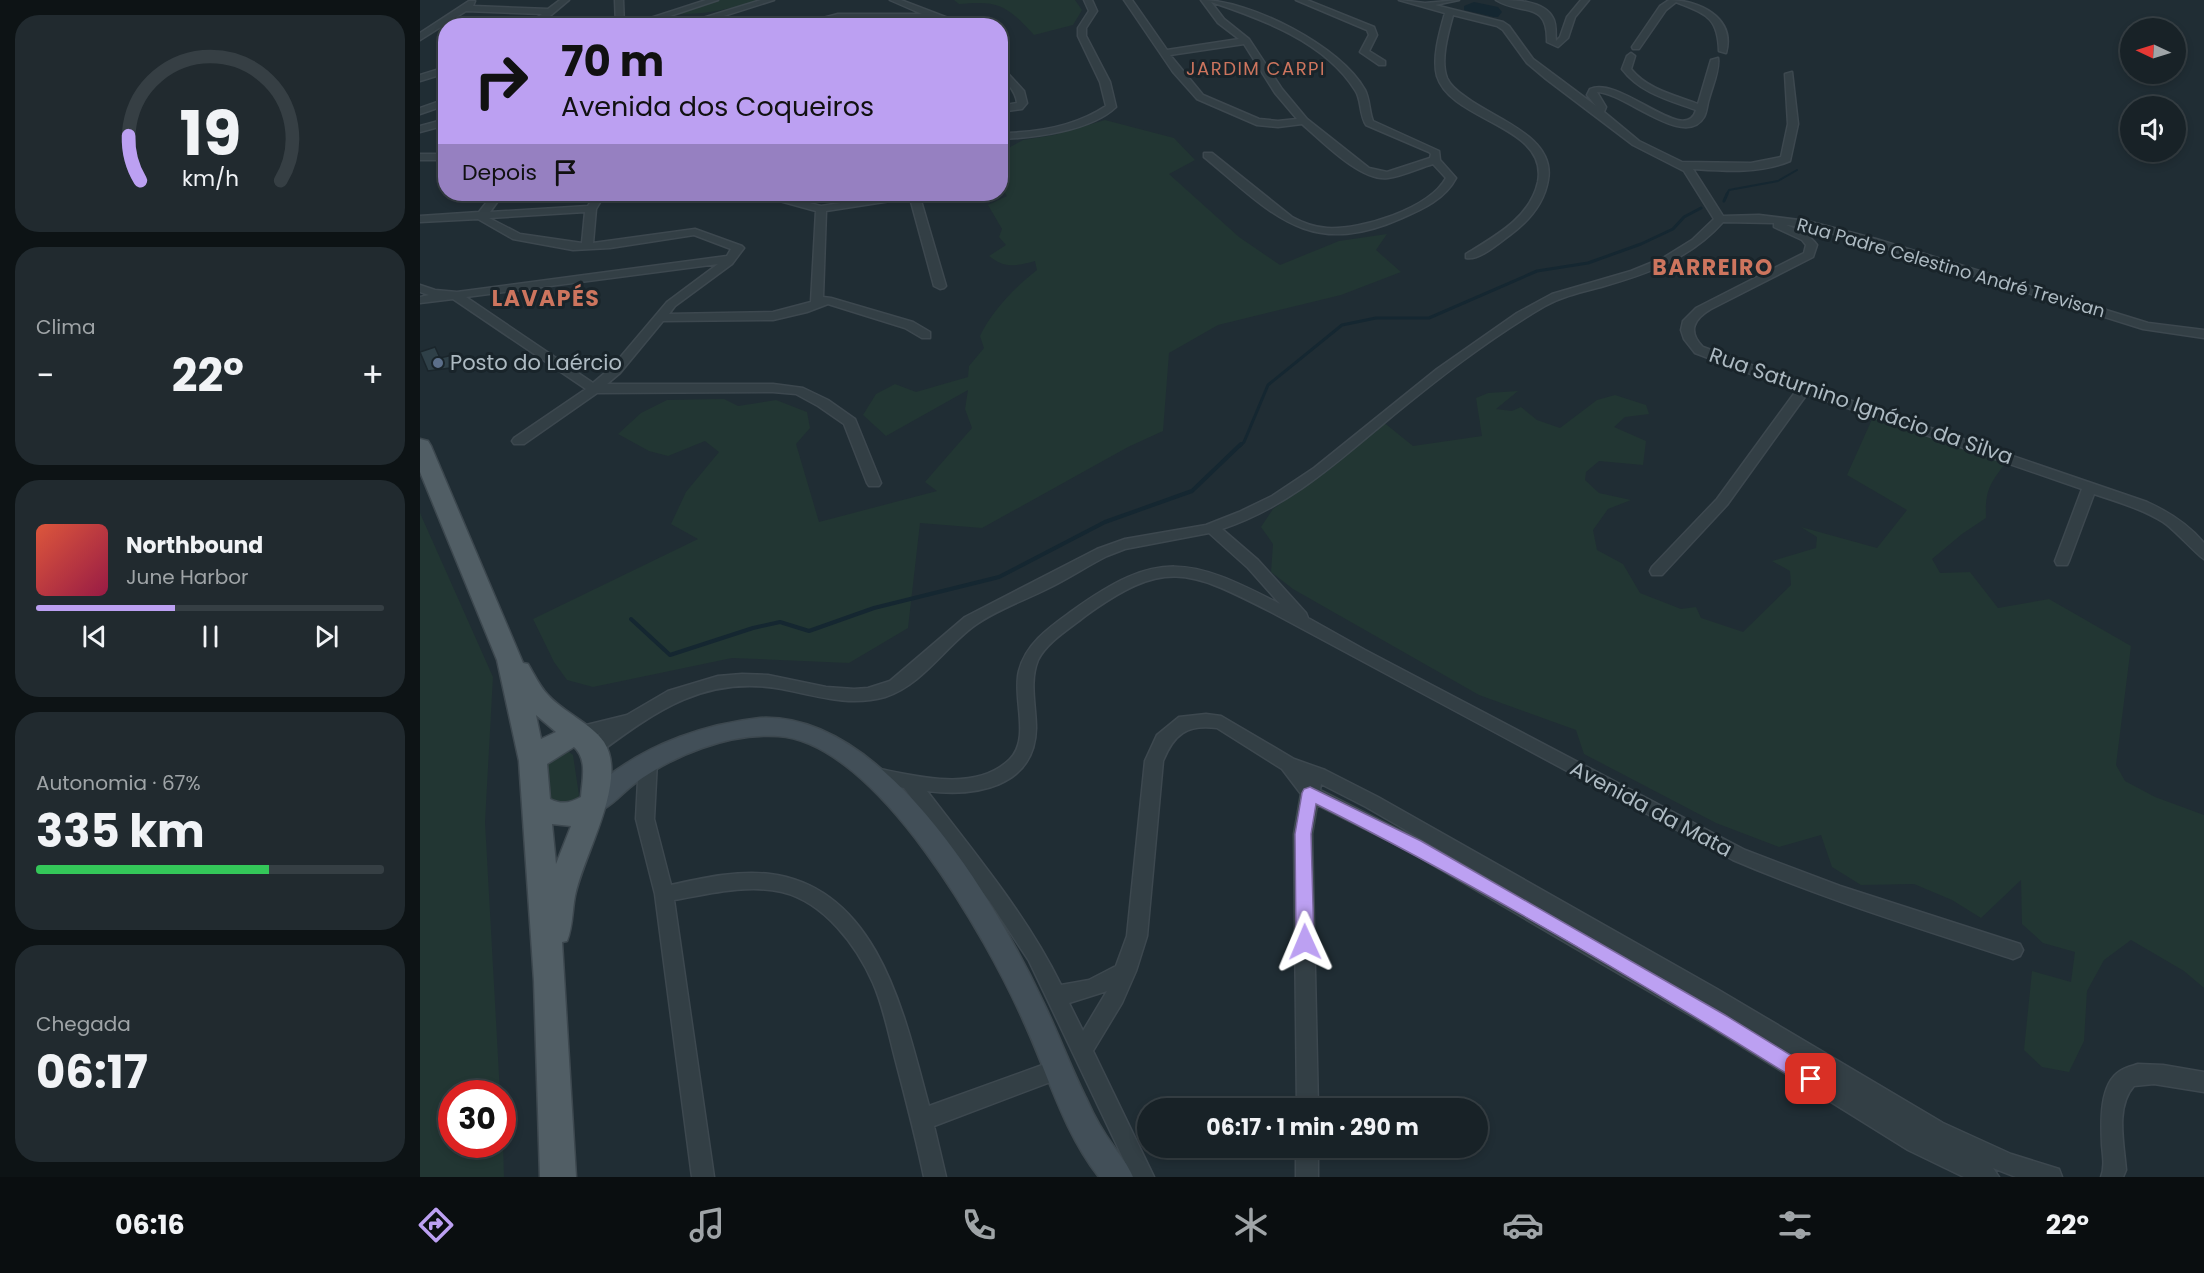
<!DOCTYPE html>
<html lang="pt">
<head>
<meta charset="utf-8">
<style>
  :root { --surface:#182227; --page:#212a2f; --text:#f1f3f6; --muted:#9fa4a7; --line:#363f44; --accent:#bca0f2 }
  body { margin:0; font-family:Poppins,sans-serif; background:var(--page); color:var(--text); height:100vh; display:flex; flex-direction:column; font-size:22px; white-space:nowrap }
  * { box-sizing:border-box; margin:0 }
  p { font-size:20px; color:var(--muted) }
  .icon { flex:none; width:33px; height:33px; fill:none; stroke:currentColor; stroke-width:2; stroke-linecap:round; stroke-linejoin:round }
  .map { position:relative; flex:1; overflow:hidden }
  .details { display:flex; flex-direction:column; gap:15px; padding:15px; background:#0d1315; width:420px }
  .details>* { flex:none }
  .guide { position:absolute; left:18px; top:18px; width:570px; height:183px; border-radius:24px; box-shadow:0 3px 9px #0003,0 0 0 2px var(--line); background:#bca0f2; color:#111; overflow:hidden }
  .needle { width:39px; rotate:274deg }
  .buttons { position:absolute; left:1700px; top:18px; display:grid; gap:12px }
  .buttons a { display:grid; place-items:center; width:66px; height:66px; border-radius:50%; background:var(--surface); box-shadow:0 3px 9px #0003,0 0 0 2px var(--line); font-size:30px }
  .speed { position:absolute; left:18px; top:1080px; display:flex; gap:12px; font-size:30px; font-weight:700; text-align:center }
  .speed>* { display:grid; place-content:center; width:78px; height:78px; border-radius:50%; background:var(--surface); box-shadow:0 3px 9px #0003,0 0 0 2px var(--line); line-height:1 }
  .speed .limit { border:9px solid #d22; background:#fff; color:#111 }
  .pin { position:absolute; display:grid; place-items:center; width:51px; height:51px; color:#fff; margin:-26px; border-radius:12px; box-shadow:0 3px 9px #0006 }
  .me { position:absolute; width:66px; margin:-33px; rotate:359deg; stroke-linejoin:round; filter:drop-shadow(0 0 4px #0008) }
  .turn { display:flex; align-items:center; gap:21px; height:126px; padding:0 24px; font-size:27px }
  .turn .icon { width:78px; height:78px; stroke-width:2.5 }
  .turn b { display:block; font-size:42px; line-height:51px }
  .then { display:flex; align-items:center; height:57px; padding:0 24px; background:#0003; gap:12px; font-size:22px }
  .big { font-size:45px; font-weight:700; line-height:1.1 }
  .details .card { flex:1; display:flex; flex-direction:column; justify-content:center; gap:9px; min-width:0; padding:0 21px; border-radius:24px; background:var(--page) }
  .details .dial { align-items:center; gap:0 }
  .dial svg { height:156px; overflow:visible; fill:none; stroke:var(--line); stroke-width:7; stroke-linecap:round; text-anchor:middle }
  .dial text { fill:var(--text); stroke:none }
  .song { display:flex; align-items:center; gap:18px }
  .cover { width:72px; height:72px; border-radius:9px; background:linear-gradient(135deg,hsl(10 70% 55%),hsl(340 70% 35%)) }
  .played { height:6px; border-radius:3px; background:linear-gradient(90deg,var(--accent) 40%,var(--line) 40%) }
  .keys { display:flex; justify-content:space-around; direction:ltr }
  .heat { display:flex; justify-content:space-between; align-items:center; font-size:33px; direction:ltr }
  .charge { height:9px; border-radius:4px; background:linear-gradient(90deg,#34c759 67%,var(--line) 0) }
  .trip { position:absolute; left:717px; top:1098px; width:351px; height:60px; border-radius:30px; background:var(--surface); box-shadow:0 3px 9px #0003,0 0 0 2px var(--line); font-weight:700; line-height:60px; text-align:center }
  .tab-bar { display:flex; height:96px; justify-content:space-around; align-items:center; background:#0a0e10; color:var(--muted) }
  .tab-bar .icon { width:42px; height:42px }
  .tab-bar .active { color:var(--accent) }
  .tab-bar b { font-size:27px; color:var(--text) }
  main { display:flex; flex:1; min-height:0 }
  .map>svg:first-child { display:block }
  .green { fill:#223633 }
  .water { fill:#152731 }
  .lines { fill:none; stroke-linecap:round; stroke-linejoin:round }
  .stream-far2 { stroke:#152731; stroke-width:2 }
  .stream-far1 { stroke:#152731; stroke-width:3 }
  .stream { stroke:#152731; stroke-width:4 }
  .building { fill:#2f4048; stroke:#1b262c; stroke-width:1.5 }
  .street-casing { stroke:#3d484f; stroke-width:3 }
  .secondary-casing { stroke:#3d484f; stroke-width:3 }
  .primary-casing { stroke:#3d484f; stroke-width:3 }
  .street { fill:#333f45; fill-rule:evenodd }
  .secondary { fill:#424f58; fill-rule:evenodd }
  .primary { fill:#515e65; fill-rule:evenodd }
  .route { fill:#bca0f2; stroke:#7a689d; stroke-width:1.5 }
  .service-dot { fill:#5c6f8a; stroke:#19242a; stroke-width:2 }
  .labels { text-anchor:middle; stroke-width:6; stroke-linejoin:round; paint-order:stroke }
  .far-neighbourhood-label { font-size:18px; letter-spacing:1.5px; fill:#cd755e; stroke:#19242a }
  .far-street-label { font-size:18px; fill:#adbac2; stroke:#19242a }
  .poi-label { font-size:21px; fill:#adbac2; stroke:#19242a; text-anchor:start }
  .street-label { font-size:21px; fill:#adbac2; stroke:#19242a }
  .far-district-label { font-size:22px; font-weight:bold; letter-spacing:1.5px; fill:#cd755e; stroke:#19242a }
</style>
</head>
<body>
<main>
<section class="details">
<div class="card dial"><svg viewBox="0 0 100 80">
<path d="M14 69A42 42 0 1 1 86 69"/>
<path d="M14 69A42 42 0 0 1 8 46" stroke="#bca0f2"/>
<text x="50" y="56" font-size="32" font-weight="700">19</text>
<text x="50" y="72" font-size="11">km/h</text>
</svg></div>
<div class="card"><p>Clima</p>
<div class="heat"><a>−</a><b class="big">22°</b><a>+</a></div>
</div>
<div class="card">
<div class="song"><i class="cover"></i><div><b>Northbound</b><p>June Harbor</p></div></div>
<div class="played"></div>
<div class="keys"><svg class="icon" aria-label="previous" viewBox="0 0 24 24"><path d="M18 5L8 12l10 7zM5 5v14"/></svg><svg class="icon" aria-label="pause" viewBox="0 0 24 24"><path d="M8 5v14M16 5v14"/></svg><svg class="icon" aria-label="next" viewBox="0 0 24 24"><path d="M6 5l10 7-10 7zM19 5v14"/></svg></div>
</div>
<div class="card"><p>Autonomia · 67%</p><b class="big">335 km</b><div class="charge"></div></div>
<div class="card"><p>Chegada</p><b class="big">06:17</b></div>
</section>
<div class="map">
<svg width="1784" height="1177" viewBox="0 0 1784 1177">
  <rect width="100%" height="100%" fill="#202d34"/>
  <path class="green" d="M296,0h47c-28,8 -58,15 -87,14z
    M534,0h121l7,10 -9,15 -39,10c-27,-29 -34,-35 -75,-31z
    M685,120l69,18 21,22 -26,14 70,63 41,28 59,-24 48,-7 -11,16 25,22 -60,23 -123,30 -49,28 -6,78 -35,16 -146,81 -62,-5 -12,105 -59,35 -117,-5 -139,29 -26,-7 -13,-18 -21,-43 165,-80 -27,-15 15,-32 33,-40 -14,-11 -37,15 -19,-5 -31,-17 23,-21 26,-13 57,-1 14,7 38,-6 31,12 3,16 -14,16 23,78 118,-31 -12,-9 47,-54 -7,-19 3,-19 -82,46 -23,-21 13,-21 19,-10 21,8 52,-15 1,-11 15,-18 -4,-12c12,-25 35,-49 57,-66l-2,-9c-18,5 -30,8 -46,-5l17,-11 -7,-8 3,-8 -14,-24 19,-9 -6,-7v-37l22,-12 31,-5z
    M1098,391l-22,18 16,2 9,-4 16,13 23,8 37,-28 18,-5 31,10 3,9 -24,3 -11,10 32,14 -3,24 -44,-4 -13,11 -1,8 14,13 32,7 -23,9 -15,21 4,20 26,14 17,29 41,16 15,-2 5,11 42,14 48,-47 -1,-14 -18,-10 44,-13 1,-11 -16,-10 76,21 30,-38 -60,-35 26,-58 134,44c-17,23 -22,28 -21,57l-24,16 -30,25 8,14 30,-1 28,36 51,-9 82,47 -15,119 9,16 30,16 49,18v173l-20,-17 -53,-31 -27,20 -17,31 -3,50 -15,31 -27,-5 -18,-17 8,-79 39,11 4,-30 -32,-9 -21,-19 -1,-44 -40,38 -29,-18 -38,-16 -53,1 -29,-18 -11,-32 -42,12 -63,-24 -132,-69 -8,-24 -97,-35 -186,-106 -22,-17 2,-28 -12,-17 12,-18 47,-34 62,-54 31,25 69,-10 -6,-38 12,-5z
    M0,513l73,164 -8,145 15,271 -48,1v50h50l1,-2 1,35h-84z
    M140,751l9,1 4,3 6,40 -2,6 -30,5 -2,-47z"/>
  <path class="water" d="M1054,2l24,5 4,5 -4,5h-4l-30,-7v-4z"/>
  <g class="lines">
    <path class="stream-far2" d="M1306,196l3,-6 49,-9 19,-11"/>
    <path class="stream-far1" d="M1304,201l3,-7
      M820,446l4,-4 24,-57 74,-60 34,-7h53l108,-47 51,-8 53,-19 32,-15 11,-12 17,-9"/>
    <path class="stream" d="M211,619l39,36 83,-27 27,-6 29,9 65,-23 125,-31 106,-55 87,-31 49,-47"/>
  </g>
  <path class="building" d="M15,347l5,11 13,-3 -3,13 -22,3 -8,-19z"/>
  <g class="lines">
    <g class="street-casing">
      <path id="street" d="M140,0h9l-31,26h-10l14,-12 -76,-3 -46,29v-7l49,-32h6l-2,5 75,3z
        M195,0h8l1,26h-8z
        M286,0h12l-78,26h-14z
        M341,0h13l-82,26h-15z
        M470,0h11l68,26h-14l-20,-7 -97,-1 -29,8h-16l45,-12h84z
        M664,0h8l5,11 -11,17v8l24,46 6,25c-25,24 -82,31 -116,32v-6c36,0 76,-7 106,-27l-6,-24 -22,-46v-8l11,-17z
        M704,0h8l35,50 72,-11 -21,-16 -17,-23c49,0 140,46 164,90 5,10 4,21 8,31l66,30 1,9 16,18c-11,21 -33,31 -54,40 -94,42 -130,-5 -198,-61v-4h8l80,64c11,6 22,10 35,11 34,2 102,-19 119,-50l-13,-14c-14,4 -30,12 -45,14 -27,4 -66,-37 -86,-54l-24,3 -21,-2 -60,-26 -24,-27zM791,2c51,17 114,40 144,88 7,10 4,24 11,35l63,27 2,2 -1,4 -43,14 -18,-4 -62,-49 -25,-30 -33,-50 -25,-20zM824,44l31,49 22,26 -19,2 -19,-2 -56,-24 -33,-40z
        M876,0h11l67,27 3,8 -8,16 16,10v4h-6l-19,-13 9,-17 -2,-5z
        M979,0l26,3 34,-3 -24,5 68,17 6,4 24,33 63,47 -9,-11 3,-6c30,-14 96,58 106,21 -27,-10 -56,-17 -74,-41l5,-13 4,-3 4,3 -4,13c16,20 43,26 67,35l13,-44 7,-2c2,12 -6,29 -9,41 -2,5 -2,13 -5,18 -19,33 -80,-25 -107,-25l9,15 -2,5 35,29 43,21 69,1 30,-6 7,-33 -3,-50 7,-2 6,52 -8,37c-30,13 -66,10 -97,8l30,47 36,-1 48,6 69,18 272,84 56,7v8l-61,-9 -275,-86 -61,-16 -21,-2c12,5 23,9 31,20l-4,12 -102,52c-17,10 -24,22 -8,38l105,39 339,116c22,10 41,22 57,41v16c-5,-2 -30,-30 -41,-37 -21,-13 -45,-20 -69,-28l-25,67 -2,4h-10l-2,-4 27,-72 -275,-95 -80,111 -65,70h-10l-2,-4 2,-4 65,-68 79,-108 -101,-38 -11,-14 -3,-9 2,-9 13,-13 108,-55 2,-8 -4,-5 -28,-13v-4l-51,-1c-33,37 -76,52 -122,65 -19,5 -38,9 -56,19 -57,33 -110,75 -161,117 -50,42 -98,85 -162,106l36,31 48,53 2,5 57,32 380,200 95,36 180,58 3,6 -3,6 -7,3c-94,-31 -189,-60 -280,-99l-462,-248c-84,-43 -107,-53 -187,5 -15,12 -37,25 -46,43 -9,22 -2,46 -2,68 -1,60 -62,69 -109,63 48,63 99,123 134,194l28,-5 27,-14 11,-30 18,-175 12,-26 22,-18 27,-3 15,2 73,43 31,11 53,27 339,192 226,134 68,31 48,15 3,8h-46l-23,-9 6,9h-35l-56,-27 -196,-122 -303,-177 -92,-46 -5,29 6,274h-21l-3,-274 7,-40 -19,-25 -65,-41c-30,-4 -43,6 -54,33l-16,175 -11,35 -14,32 -29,48 61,126h-22l-103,-216 -39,-59 -86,-114 -35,-8 -3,-5 3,-5 6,-2c41,8 101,25 135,-9 21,-21 2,-62 9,-88 7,-28 31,-44 53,-60 86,-62 117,-54 208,-7l-32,-36 -39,-35 -84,16 -18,7c-20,10 -39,23 -60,33 -24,12 -51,21 -73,37 -30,22 -52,59 -89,71 -35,10 -68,-1 -103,-8 -76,-14 -125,21 -183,64l-6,2 -6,-2 -2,-5 2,-5 14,-10 -25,8 -6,-2 -2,-5 2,-5 57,-14 41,-24 50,-15 24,-2 26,1 58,12 28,2 14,-1 22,-7 75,-64 132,-68 28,-10 81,-14 33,-13 33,-16 42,-28 123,-99 80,-56 35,-19 79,-23 32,-13 29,-18 22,-21 -30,-48 -51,-26 -87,-66 -19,-16 -24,-33 -6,-4 -44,-11c-5,18 -13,46 -6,63 4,9 13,15 20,20 28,21 89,39 81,82 -4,24 -19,41 -38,55 -11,8 -31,26 -44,23v-4c29,-18 64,-36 72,-72 11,-57 -87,-60 -101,-106 -5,-19 3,-45 8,-63zM901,784l45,23 176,102 -121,-68 -101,-51zM687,991l-24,40 -14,-28z
        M1076,0c17,0 48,0 57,18 4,7 2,17 3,23l4,-4 7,-20 14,-17h8l-14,17 -7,21 -10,9 -11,-5c1,-42 -25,-26 -51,-42z
        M1249,0c29,0 67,17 57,53l-7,-2c-1,-35 -14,-37 -43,-49l-10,8 -27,39h-6l-1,-2 28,-41z
        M580,65l24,26 3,12 -5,6 -22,3v-6l17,-3c-1,-16 -17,-22 -17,-38z
        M26,67v6l-26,8v-6z
        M26,99v6l-26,9v-6z
        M26,119v6l-26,7v-6z
        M0,154h26v6h-26z
        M73,194h10l-13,18 98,-6 7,-12h10l-9,15 -3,34 102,-14 47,17 2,2 -12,16 -57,42 -6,8 104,-2 38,-10 5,-91 -55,-15 -1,-2h15l46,12 77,-12h21l27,92 -2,2 -4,1 -6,-3 -24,-88 -84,13 -3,86 8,1 82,24 17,10v6h-8l-17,-10 -77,-24 -21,8 -34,8 -110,1 -43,52 -13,11h166l30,4 25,12 27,19 26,64 -2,3h-10l-2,-3 -23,-59 -26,-18 -22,-12 -23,-2 -176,1 -73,51h-10l-2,-3 2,-3 72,-49 -133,-90 -33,4v-6l9,-2 -9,-3v-7l15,5 22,2 270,-36 4,-7 -37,-14 -84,13 -37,2 -60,-11 -35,-20 -58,3v-6l59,-4zM165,212l-3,31 -62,-9 -31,-16zM298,264l-51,38 -55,65 -19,16 -127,-86z
        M228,754l6,2 3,5 -3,58 17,66c32,-7 66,-15 99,-11 110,14 135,145 159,232l130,-47 7,3 3,7 -3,7 -132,50 12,51h-22c-8,-39 -18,-77 -28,-115 -7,-26 -12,-54 -23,-79 -16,-37 -49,-81 -91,-91 -35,-8 -73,2 -108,8l40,277h-22l-37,-283 -19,-75 3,-58 3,-5z
        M1718,1064l25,1 41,7v20l-50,-8 -20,2c-19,21 -10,58 -8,84l-3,7h-22c4,-10 2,-21 1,-32 -1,-22 -3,-61 18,-74 6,-4 12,-5 18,-7z
        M876,1148h22v29h-22z"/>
    </g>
    <g class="secondary-casing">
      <path id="secondary" d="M340,718c126,-6 238,187 284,286 15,31 27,64 43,96 7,16 16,32 27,47 7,10 14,18 19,30h-34c-36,-46 -51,-103 -75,-155 -36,-82 -147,-280 -246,-286 -50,-3 -105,19 -144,48 -15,11 -29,33 -49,26l-3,-7c5,-11 16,-18 25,-26 44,-34 99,-53 153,-59z"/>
    </g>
    <g class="primary-casing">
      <path id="primary" d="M0,439l8,2 3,5 92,217 5,1c6,10 12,23 20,31 15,17 44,29 56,47 25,39 -21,113 -29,154 -3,15 -2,30 -8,45l-5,1 14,235h-36l-6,-196 -15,-220 -22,-101 -77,-188zM116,715l20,17 -15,7zM154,747c14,13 8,33 7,50 -11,6 -19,8 -31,2l-3,-35zM132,824l19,2 -15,38z"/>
    </g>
    <use href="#street" class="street"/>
    <use href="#secondary" class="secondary"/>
    <use href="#primary" class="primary"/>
  </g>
  <path class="route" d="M890,787l111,54 304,174 93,57 3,7 -3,6 -7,3 -6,-3c-159,-100 -322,-197 -489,-281l-5,30 3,108 -3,6 -6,2 -6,-2 -3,-6 -1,-108 7,-41 2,-4z"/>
  <circle class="service-dot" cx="18" cy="363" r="6"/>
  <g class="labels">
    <g class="far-neighbourhood-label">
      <text x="836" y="75">JARDIM CARPI</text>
    </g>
    <g class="far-street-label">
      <text transform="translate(1531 268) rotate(16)" y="6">Rua Padre Celestino André Trevisan</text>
    </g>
    <g class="poi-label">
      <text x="30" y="370">Posto do Laércio</text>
    </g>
    <g class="street-label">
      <text transform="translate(1441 406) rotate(19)" y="7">Rua Saturnino Ignácio da Silva</text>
      <text transform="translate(1231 809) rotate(28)" y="7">Avenida da Mata</text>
    </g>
    <g class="far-district-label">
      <text x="1293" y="275">BARREIRO</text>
      <text x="126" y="306">LAVAPÉS</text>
    </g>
  </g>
</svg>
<div class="buttons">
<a><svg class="needle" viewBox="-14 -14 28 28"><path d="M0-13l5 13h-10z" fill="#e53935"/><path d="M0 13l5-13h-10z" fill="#9fa4a7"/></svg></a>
<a><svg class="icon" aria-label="sound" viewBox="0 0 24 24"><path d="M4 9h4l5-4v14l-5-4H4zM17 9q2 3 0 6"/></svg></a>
</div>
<div class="speed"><div class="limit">30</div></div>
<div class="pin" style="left:1391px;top:1079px;background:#d93025"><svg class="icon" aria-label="arrive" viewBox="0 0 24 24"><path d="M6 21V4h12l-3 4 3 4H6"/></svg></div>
<svg class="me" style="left:885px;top:942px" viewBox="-20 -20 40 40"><path d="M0-17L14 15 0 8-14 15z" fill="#bca0f2" stroke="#fff" stroke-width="4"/></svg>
<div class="trip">06:17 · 1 min · 290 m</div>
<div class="guide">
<div class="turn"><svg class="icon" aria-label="right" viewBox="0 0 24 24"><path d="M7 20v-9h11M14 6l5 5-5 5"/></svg><div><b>70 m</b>Avenida dos Coqueiros</div></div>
<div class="then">Depois<svg class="icon" aria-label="arrive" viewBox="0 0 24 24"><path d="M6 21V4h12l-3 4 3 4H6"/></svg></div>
</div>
</div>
</main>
<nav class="tab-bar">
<b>06:16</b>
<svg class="icon active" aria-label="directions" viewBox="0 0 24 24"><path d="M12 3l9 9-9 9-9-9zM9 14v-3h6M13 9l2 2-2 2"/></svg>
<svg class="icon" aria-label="music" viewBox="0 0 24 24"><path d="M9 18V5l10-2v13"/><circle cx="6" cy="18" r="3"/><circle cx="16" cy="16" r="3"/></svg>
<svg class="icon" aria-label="phone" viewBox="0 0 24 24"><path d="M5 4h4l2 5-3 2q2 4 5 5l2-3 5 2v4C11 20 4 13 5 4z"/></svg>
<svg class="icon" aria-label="climate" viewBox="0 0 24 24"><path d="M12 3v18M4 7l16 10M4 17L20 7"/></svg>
<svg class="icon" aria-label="car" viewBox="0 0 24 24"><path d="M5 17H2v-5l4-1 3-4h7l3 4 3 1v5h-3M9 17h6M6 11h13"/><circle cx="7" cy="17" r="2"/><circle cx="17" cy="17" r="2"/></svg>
<svg class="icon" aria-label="filters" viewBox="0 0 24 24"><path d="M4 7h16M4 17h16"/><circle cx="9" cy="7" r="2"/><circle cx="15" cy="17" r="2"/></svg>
<b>22°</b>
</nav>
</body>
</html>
